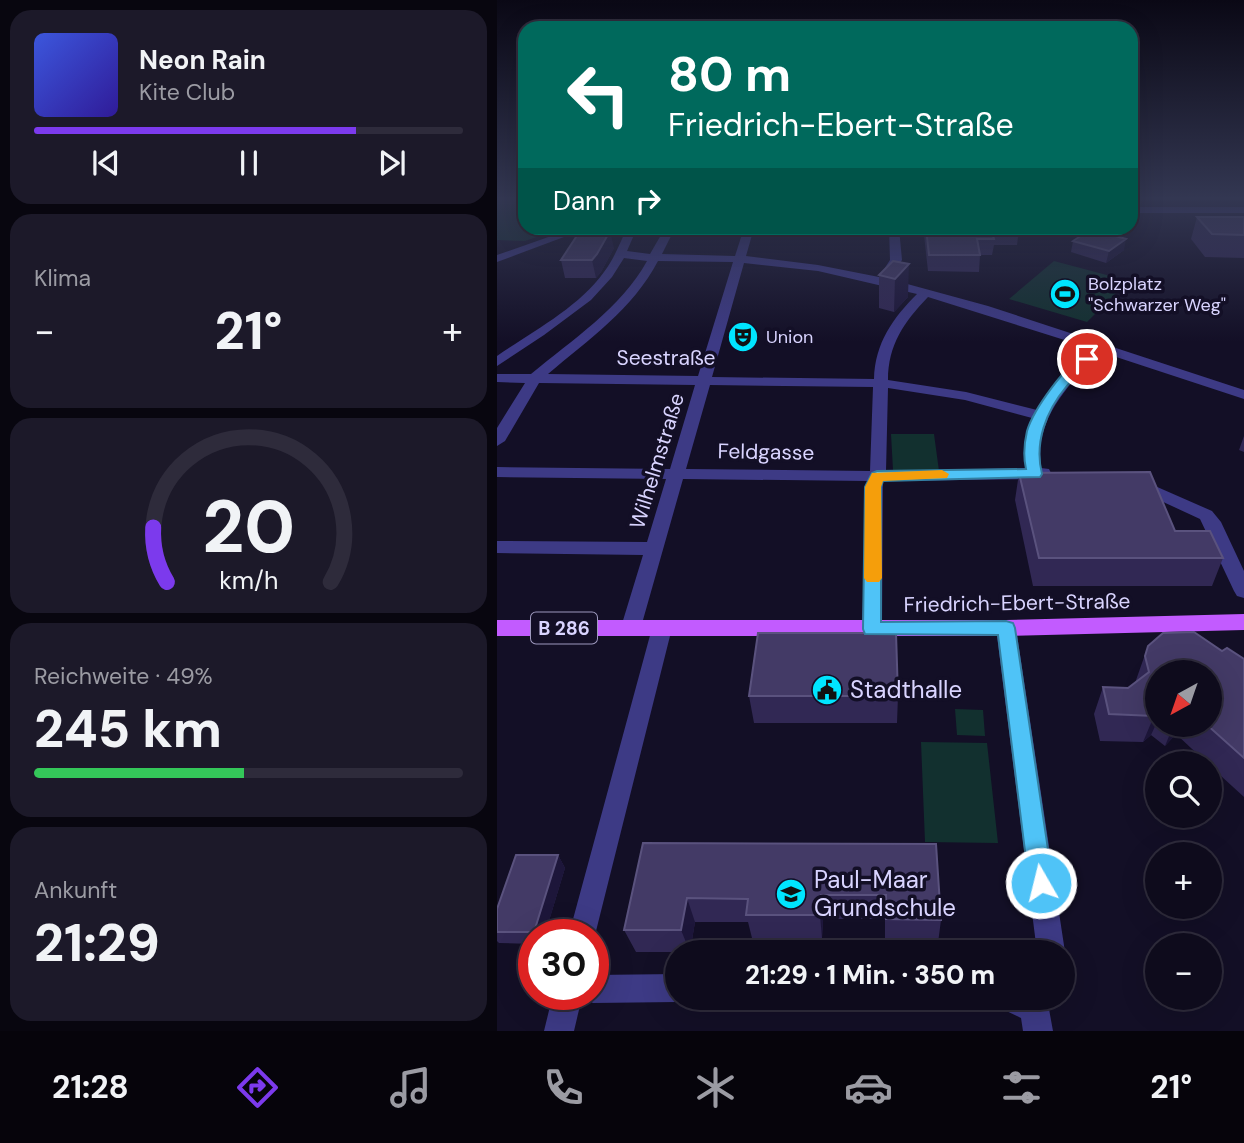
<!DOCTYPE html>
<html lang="de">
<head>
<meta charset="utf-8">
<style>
  :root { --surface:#0e0b1c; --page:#1c1929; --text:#f1f3f6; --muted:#9b9ba3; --line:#2e2b3b; --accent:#7c3aed }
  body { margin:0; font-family:"DM Sans",sans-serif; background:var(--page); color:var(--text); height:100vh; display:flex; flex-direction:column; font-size:26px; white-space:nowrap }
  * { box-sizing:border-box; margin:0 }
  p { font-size:23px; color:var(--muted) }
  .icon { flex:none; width:38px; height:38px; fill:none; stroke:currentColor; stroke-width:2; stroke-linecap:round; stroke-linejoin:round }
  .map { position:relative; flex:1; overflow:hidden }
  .details { display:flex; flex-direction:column; gap:10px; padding:10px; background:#08060f; width:497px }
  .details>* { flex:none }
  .guide { position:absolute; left:21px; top:21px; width:620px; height:214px; border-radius:21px; box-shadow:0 7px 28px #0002,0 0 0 2px var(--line); background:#00695c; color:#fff; overflow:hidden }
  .needle { width:46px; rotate:220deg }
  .fabs { position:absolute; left:648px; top:660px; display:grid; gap:14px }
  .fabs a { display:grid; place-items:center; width:77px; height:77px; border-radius:50%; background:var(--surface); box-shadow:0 7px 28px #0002,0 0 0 2px var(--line); font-size:35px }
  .speed { position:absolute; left:21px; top:919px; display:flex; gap:14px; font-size:35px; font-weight:700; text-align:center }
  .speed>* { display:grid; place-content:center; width:91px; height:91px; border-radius:50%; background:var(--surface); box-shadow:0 7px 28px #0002,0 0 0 2px var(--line); line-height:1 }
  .speed .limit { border:10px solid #d22; background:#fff; color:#111 }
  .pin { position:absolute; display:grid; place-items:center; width:60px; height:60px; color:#fff; margin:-30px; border:4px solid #fff; border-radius:50%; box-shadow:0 2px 7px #0007 }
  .me { position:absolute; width:77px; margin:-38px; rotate:352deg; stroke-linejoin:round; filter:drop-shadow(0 0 5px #0008) }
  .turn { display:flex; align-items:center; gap:24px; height:147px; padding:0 35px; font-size:32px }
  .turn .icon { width:91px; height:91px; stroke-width:2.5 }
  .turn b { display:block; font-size:49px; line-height:60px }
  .then { display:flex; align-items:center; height:66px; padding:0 35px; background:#0003; gap:14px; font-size:26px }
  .big { font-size:52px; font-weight:800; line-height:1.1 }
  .details .widget { flex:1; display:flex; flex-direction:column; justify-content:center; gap:10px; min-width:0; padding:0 24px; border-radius:21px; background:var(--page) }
  .details .dial { align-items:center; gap:0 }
  .dial svg { height:182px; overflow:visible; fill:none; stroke:var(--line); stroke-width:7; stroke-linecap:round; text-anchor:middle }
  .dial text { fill:var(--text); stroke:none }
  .song { display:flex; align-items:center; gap:21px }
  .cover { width:84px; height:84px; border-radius:10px; background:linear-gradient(135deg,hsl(230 70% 55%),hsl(250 70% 35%)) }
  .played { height:7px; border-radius:4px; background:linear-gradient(90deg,var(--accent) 75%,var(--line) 75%) }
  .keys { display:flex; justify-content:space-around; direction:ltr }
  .heat { display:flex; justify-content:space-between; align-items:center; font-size:38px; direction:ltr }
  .charge { height:10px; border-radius:5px; background:linear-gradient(90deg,#34c759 49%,var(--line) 0) }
  .trip { position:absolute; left:168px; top:940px; width:410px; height:70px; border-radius:35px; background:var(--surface); box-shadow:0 7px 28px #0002,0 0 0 2px var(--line); font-weight:800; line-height:70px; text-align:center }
  .menu { display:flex; height:112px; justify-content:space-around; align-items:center; background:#06040b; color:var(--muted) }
  .menu .icon { width:49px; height:49px }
  .menu .selected { color:var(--accent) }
  .menu b { font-size:32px; color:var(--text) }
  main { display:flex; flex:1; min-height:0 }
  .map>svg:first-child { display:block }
  .green { fill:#12302f }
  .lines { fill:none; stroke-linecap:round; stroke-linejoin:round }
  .street { fill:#3d3a85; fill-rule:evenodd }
  .primary { fill:#c25bff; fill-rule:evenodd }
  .wall { fill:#312854; fill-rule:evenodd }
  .shaded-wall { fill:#1d163a }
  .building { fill:#433a66; stroke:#5a527e; stroke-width:2 }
  .route { fill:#4fc3f7; stroke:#337fa1; stroke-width:2 }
  .slow { fill:#f59e0b }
  .labels { text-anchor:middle; stroke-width:7; stroke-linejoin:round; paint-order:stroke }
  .far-poi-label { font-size:18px; fill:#d9d4ff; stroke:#130f26; text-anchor:start }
  .shield { fill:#130f26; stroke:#9e99be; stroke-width:2 }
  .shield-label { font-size:19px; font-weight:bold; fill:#d9d4ff }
  .street-label { font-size:21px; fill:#d9d4ff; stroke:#130f26 }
  .near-poi-label { font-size:24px; fill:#d9d4ff; stroke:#130f26; text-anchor:start }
</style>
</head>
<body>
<main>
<section class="details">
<div class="widget">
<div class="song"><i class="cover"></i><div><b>Neon Rain</b><p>Kite Club</p></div></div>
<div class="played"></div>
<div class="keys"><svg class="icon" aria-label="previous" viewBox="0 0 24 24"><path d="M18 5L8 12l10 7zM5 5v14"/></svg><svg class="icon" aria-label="pause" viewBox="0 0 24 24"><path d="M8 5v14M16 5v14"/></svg><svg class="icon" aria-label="next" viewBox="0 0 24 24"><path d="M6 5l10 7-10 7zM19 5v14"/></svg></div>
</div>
<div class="widget"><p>Klima</p>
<div class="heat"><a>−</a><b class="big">21°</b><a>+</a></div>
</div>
<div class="widget dial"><svg viewBox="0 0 100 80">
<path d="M14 69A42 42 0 1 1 86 69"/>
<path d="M14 69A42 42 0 0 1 8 45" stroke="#7c3aed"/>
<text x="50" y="56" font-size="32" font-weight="700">20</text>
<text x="50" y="72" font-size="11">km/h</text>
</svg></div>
<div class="widget"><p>Reichweite · 49%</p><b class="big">245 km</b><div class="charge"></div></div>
<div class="widget"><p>Ankunft</p><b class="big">21:29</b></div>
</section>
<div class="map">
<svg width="747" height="1031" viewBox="0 0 747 1031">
  <rect width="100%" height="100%" fill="#130f26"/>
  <path class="green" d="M0,198h28v30h38l-38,13 -28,-1z
    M557,261l83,22 -5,5 -9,-2 -36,36 -78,-23z
    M394,434h43l5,37 -46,-1z
    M458,709l28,1 2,26 -28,-1z
    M424,742l66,1 11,100 -73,-1z"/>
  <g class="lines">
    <path class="street" d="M634,207h113v6h-113z
      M77,228h14l-91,34v-7z
      M130,228h10l-10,23 23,3 15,-26h10l-13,26 73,2 9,-28h10l-8,28 72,9 61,12 11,-17 -1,-32h10l3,32 -13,19 99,27 256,84v9l-143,-47c-32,32 -67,66 -60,116l8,1 2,4 -2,4 -15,2 -151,2 -1,148 -3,6 -7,2 -7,-2 -3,-6 5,-148 -184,-2 -42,148 -3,6 -7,2 -7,-2 -3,-6 22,-72 -146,-2v-12l150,1 19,-63 -169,-2v-10l173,2 25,-84 -156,-2 -34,58 -8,5v-18l28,-45 -28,-1v-8h34c41,-34 90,-66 116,-113l-23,-3 -12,19 -21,23 -47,35 -47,31v-10c36,-25 81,-48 107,-84 10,-13 16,-29 23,-44zM161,261l75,1 -35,114 -150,-2c40,-34 85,-65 110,-113zM247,263l74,8 99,23c-24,24 -42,49 -43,85l-162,-2zM431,297l162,51 -35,36 -18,26 -71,-18 -78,-12c0,-35 16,-58 40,-83zM213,385l163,2 -3,84 -184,-2zM391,388l77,12 67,18 -6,18 -1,32 -139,3z
      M642,479l73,32 9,11 23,49v27l-7,-2 -3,-5 -34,-72 -67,-31 -2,-4z
      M165,620l7,2 3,6 -79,315v-9h-24l83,-306 3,-6z
      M509,620l7,2 3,6 49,324 -3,7v-7h-25l-41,-324 3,-6z
      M180,974v24h10l-10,4 -84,1 -11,-6 -8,34h-30l9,-37h40v-19z
      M498,998h57l-3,11 4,22h-30l-2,-13 -21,-10z"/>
    <path class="primary" d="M747,614v16l-238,6h-509v-16h509z"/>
  </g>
  <path class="wall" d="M700,217h47v41l-39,-1 -14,-18z
    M427,228h116v2l-21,-1 -2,16h-23l-2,10h-12l-1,17 -51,-1 -4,-36z
    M576,241l51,9 -18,13 -35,-11z
    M117,248l-13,24 -5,6h-31l-4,-18z
    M396,261l15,36 -14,15 -15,-4v-33z
    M747,436v16l-5,-2z
    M522,473l156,58 48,27 -11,28h-179l-18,-86z
    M651,646l74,5 22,8v138l-35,-32v-2h-2l-31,-29 -11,12 -14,-11 -8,7 -43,-1 -6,-27 9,-27 25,1 7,-5zM660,672l52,52h-52z
    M252,696h149l-1,27h-143z
    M146,843l293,1 5,76 -3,23 -53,-1v-23h-62l-1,19h-70l-4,-16h-53l-5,30h-54l-12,-22z
    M61,855l7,13 -20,66h-11v10l-35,-1 -2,-2v-32z"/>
  <path class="shaded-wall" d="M113,231l4,17 -13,24 -5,6 -4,-18z
    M629,239l-2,11 -18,13 3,-12z
    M412,264l-1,33 -14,15 1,-33z
    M660,714v8l-6,13 -8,7 11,-26z
    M677,724h7l-5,10 -11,12z
    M61,855l7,13 -20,66h-9l-2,-2z
    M324,895l2,24 -1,19 -2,-23z
    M190,898l8,24 -5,30 -9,-22z"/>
  <path class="building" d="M700,217h47v18l-32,-1z
    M429,228h92l1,1h-28l3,10h-17l3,16h-51z
    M594,229l35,10 -17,12 -36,-10z
    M83,231h30l-13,23 -5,6h-31z
    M396,261l16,3 -14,15 -16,-4z
    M653,472l25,59h35l13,27h-184l-20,-85z
    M697,632l28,19 5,-3 17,11v99l-38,-34h3v-52h-52v42l-3,2 -45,-2 -6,-27 25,1 21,-16 -4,-16 3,-10 15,-13z
    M261,633h138l2,63h-149z
    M146,843l293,1 5,76 -55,-1v-24h-65l-1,20h-74l2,-16 -61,-1 -6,32h-57z
    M19,855h42l-24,77h-37v-23z"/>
  <linearGradient id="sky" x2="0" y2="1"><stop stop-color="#0a0815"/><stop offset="0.58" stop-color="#333752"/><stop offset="1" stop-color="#333752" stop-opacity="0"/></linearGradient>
  <rect width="747" height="342" fill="url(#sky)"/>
  <path class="route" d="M590,355l6,4c-8,10 -19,18 -27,28 -20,24 -32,56 -24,87l-2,3 -157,4 -2,6v135l125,-1 7,2 2,5 38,255 -4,8 -8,4 -9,-4 -3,-8 -31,-248 -133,-1 -2,-5 2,-142 7,-14 5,-2 149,-2c-3,-13 -2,-25 1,-38 6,-20 39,-69 60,-76z"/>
  <path class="slow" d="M445,470l7,4 -2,4 -64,3 -2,6 1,91 -3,4h-12l-3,-4 1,-91 7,-14z"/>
  <defs>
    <g id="stadium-disc" transform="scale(1.575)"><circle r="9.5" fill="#00e5ff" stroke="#130f26"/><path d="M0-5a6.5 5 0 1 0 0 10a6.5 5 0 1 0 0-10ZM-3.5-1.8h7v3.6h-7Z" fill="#111"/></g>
    <g id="theatre-disc" transform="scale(1.575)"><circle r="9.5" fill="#00e5ff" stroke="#130f26"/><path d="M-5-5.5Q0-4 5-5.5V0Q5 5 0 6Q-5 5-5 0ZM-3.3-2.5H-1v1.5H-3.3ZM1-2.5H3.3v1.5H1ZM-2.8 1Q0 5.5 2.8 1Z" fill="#111"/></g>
    <g id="civic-disc" transform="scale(1.575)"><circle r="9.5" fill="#00e5ff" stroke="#130f26"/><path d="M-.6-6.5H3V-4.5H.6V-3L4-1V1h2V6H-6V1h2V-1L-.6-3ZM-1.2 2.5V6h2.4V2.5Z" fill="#111"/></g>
    <g id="school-disc" transform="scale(1.575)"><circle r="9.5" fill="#00e5ff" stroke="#130f26"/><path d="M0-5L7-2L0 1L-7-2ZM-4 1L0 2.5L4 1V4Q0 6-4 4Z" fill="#111"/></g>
  </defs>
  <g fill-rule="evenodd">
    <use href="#stadium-disc" x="568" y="294"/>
    <use href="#theatre-disc" x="246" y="337"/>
    <use href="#civic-disc" x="330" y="690"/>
    <use href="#school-disc" x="294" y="894"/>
  </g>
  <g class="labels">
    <g class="far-poi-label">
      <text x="591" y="290">Bolzplatz<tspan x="591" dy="21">"Schwarzer Weg"</tspan></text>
      <text x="269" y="343">Union</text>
    </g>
    <rect class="shield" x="34" y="612.5" width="66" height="31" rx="5"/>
    <g class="shield-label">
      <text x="67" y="635">B 286</text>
    </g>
    <g class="street-label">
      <text x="169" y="365">Seestraße</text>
      <text transform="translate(269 452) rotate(1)" y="7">Feldgasse</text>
      <text transform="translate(160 461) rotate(-73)" y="7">Wilhelmstraße</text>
      <text transform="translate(520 603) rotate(-1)" y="7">Friedrich-Ebert-Straße</text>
    </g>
    <g class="near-poi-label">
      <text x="353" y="698">Stadthalle</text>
      <text x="317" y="888">Paul-Maar<tspan x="317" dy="28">Grundschule</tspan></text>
    </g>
  </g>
</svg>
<div class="fabs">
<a><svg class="needle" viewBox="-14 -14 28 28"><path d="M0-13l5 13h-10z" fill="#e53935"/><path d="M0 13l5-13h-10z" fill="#9b9ba3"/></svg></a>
<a><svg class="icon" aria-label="search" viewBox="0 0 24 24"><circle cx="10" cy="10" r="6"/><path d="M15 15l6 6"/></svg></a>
<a>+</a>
<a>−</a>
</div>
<div class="speed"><div class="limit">30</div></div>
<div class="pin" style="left:590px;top:359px;background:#d93025"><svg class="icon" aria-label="arrive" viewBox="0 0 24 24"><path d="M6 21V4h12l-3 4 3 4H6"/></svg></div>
<svg class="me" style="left:544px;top:883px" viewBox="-20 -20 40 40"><circle r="17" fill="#4fc3f7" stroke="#fff" stroke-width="3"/><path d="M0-11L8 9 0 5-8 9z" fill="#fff"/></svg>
<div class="trip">21:29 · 1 Min. · 350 m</div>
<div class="guide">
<div class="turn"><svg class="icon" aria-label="left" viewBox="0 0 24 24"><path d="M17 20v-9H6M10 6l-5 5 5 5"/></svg><div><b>80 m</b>Friedrich-Ebert-Straße</div></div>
<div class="then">Dann<svg class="icon" aria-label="right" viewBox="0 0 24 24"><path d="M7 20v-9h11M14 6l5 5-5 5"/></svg></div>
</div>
</div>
</main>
<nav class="menu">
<b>21:28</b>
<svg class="icon selected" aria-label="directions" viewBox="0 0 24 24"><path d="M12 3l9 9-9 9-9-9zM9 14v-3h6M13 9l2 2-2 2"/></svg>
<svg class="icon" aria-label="music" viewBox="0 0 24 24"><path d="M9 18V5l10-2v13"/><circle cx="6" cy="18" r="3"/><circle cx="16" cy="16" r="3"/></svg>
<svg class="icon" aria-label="phone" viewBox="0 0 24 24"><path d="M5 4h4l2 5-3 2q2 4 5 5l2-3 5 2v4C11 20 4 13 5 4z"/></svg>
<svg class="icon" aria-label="climate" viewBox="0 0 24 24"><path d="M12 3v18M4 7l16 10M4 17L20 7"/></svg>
<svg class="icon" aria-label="car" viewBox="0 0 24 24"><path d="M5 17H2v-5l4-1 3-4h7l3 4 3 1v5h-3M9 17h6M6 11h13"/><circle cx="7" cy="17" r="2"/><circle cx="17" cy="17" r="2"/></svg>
<svg class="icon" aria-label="filters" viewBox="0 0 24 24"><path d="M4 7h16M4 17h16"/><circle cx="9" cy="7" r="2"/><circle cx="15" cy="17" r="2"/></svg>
<b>21°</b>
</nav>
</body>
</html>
